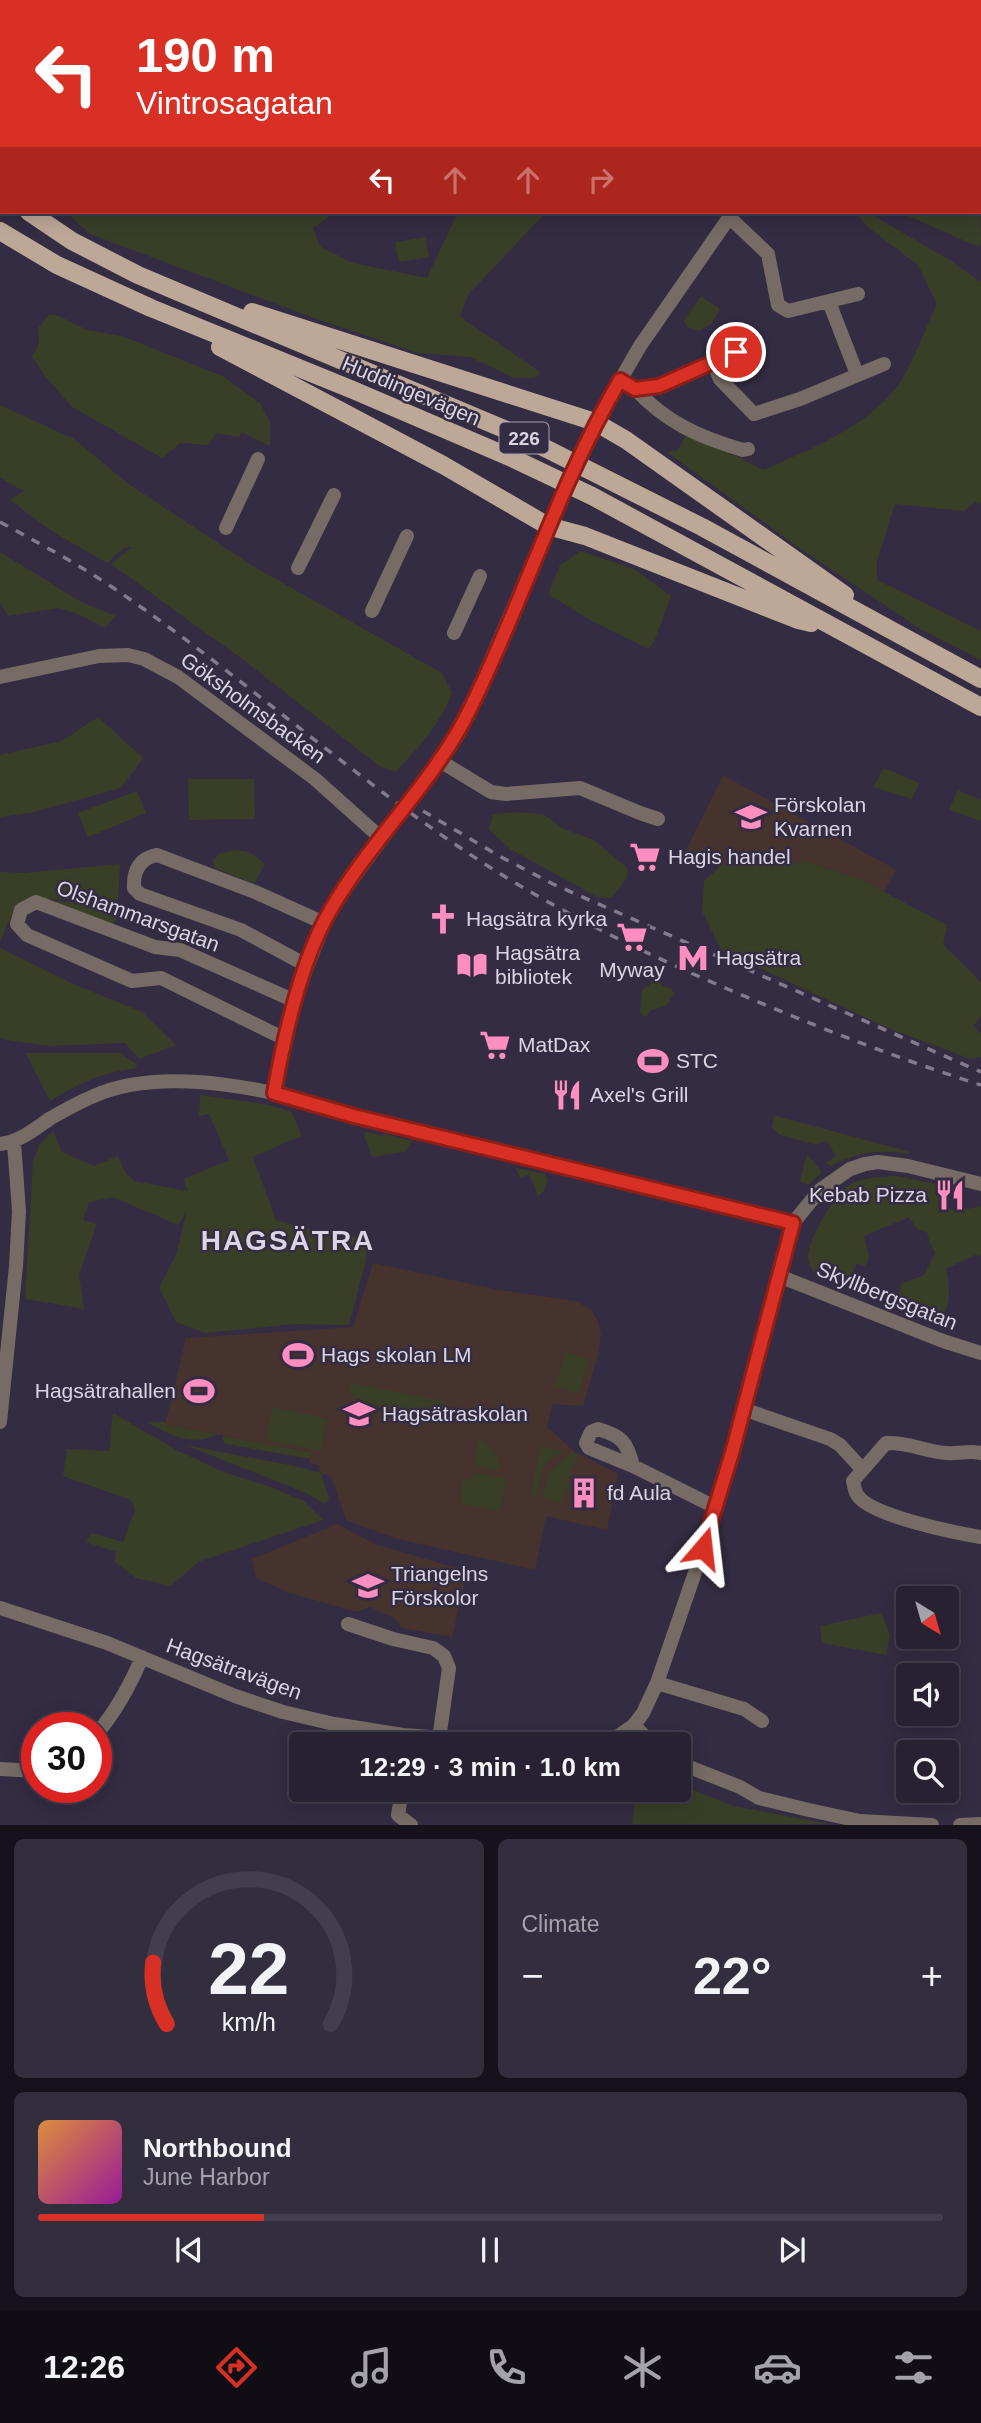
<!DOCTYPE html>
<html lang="en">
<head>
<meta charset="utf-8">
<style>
  :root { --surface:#272132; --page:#332e3e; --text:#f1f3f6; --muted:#a4a3ac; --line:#433e4d; --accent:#d93025 }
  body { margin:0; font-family:Arial,sans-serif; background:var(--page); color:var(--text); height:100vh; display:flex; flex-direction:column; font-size:26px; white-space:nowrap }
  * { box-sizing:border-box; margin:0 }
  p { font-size:23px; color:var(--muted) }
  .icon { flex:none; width:38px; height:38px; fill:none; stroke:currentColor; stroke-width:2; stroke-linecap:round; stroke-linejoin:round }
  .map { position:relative; height:1825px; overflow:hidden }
  .details { display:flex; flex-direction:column; gap:14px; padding:14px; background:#15121c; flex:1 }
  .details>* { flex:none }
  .banner { position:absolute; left:0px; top:0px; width:982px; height:214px; box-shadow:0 4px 18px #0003,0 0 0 2px var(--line); background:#d93025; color:#fff; overflow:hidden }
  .needle { width:46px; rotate:143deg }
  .buttons { position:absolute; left:896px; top:1586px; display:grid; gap:14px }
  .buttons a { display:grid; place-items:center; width:63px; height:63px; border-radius:7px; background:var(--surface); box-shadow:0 4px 18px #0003,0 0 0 2px var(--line); font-size:35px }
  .speed { position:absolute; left:21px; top:1712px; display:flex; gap:14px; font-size:35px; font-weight:700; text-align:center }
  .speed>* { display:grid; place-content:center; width:91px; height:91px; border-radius:50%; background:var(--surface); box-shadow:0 4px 18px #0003,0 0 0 2px var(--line); line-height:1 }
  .speed .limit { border:10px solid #d22; background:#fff; color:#111 }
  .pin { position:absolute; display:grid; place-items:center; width:60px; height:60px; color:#fff; margin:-30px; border:4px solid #fff; border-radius:50%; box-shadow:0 2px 7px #0007 }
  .me { position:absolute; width:77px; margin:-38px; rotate:17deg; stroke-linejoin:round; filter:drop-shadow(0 0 5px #0008) }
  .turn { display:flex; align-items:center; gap:24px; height:147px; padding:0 21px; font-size:32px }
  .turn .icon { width:91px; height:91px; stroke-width:2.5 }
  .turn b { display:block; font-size:49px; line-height:60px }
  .lanes { display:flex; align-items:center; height:66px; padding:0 21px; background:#0003; justify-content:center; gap:35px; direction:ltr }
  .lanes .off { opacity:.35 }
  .big { font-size:52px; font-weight:600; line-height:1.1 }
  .details .widget { flex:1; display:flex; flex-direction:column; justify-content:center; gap:10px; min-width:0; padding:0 24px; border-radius:10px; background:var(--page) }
  .details .dial { align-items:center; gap:0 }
  .dial svg { height:182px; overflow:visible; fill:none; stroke:var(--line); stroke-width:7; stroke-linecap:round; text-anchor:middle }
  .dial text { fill:var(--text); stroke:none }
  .song { display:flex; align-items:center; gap:21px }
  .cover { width:84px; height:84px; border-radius:10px; background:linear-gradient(135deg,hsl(30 70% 55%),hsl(300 70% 35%)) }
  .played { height:7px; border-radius:4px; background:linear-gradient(90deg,var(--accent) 25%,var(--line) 25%) }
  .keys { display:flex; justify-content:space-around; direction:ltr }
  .heat { display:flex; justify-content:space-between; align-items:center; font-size:38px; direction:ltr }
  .details .tiles { flex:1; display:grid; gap:14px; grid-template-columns:1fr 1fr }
  .widget:last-child { grid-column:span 2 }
  .trip { position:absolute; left:289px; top:1732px; width:402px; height:70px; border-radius:7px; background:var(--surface); box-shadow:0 4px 18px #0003,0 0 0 2px var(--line); font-weight:600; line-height:70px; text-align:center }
  .menu { display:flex; height:112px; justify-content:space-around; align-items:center; background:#100d14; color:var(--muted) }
  .menu .icon { width:49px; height:49px }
  .menu .selected { color:var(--accent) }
  .menu b { font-size:32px; color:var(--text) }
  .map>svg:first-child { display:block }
  .education { fill:#47332e }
  .green { fill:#393f27 }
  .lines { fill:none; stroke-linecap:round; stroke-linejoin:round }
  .street { stroke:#776c65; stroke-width:14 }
  .primary { stroke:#bda797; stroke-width:18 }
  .rail { stroke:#817b8d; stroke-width:3.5; stroke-dasharray:9 9; stroke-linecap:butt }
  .street-bridge { stroke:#776c65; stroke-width:14 }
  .route-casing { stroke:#8d1f18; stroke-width:18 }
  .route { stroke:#d93025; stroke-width:12 }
  .labels { text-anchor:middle; stroke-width:5; stroke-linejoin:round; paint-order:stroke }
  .shield { fill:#342c42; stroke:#a8a2b3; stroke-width:2 }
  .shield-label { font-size:19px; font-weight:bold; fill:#dad5e3 }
  .street-label { font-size:21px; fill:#dad5e3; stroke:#342c42 }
  .poi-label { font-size:21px; fill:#dad5e3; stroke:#342c42; text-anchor:start }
  .district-label { font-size:28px; font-weight:bold; letter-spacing:2px; fill:#dad5e3; stroke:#342c42 }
</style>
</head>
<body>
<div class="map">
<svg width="981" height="1825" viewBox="0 0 981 1825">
  <rect width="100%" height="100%" fill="#342c42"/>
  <path class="education" d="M723,775l173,95 -12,22 -24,-13 -52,-17 -27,3 -38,-9 -23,11 -38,-9z
    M373,1263l126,27 77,11 15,9 6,9 4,15 -3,21 -15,51 -31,-2 -5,23 28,25 43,22 -11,56 -61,-14 -11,54 -141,-32 -48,-18 -15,-44 -10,-3 -2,-7 -10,-4 2,-10 -146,-27 21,-87 167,-11z
    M337,1524l38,20 92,27 -15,66 -50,-9 -7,-9 -25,-12 -13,5 -67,-19 -34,-15 -4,-19z"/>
  <path class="green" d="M980,174l1,70 -2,3 -80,-35h81z
    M66,212h270l-23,16 8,19 32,16 74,15 31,-66h88l-78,83 -8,22 80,55 -6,6h-20l-44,-21 -52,-4 -107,-36 -221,-83z
    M855,212h12l84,49 30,21v222l-5,-2 -12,9 -69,-7 -18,57v19l104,51v29l-59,-30 -127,-85 -128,-93 11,-2 8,-15 54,23 23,12c47,-20 116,-48 142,-96 12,-22 21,-47 32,-70l-19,-39 -49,-37z
    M425,237l4,20 -30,5 -4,-20z
    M701,296l19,13 -9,15 -11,7 -13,-4 -3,-7z
    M50,314l9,2 28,14 35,6 100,40 38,27 10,19v24l-28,-14 -3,5 -22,-4 -9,12 -28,-2 -18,15 -90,-51 -27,-31 -13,-19 7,-14 -1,-15z
    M0,405l74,34 56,46 121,80 191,108 10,20c-13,33 -33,54 -57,79l-16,-6 -130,-102 -138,-100 21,-17 -8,1 -17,15 -54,-31 -43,-32 14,-9 -24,-13z
    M580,551l54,18 37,27 -17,46 -5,7 -59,-29 -42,-26 12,-29z
    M0,552l83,51 33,13 -11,12 -27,-14 -19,-6 -51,8 -8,-14z
    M98,717l45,41 -22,30 -91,25 -30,4v-62l62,-14z
    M884,768l35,15 -7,16 -39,-12z
    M188,779h66l1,40 -66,1z
    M958,790l23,10v21l-32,-11z
    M137,791l9,22 -58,24 -10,-24z
    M520,812l25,3 19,14 30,11 34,29 -1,9 -16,20 -14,-1 -87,-48 -21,-20 4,-15z
    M235,850l14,2 16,12 -11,20 -39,-16 -2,-7 5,-7z
    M743,856l38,9 27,-3 52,17 87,46 -4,20 38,37v34l-7,9 7,9v23l-10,2 -83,-31 -167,-78 -19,-39 2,-30 16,-14z
    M120,864l-2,36 -79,-1 -23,6 -16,37v-70l24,1z
    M50,901l54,3 16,6 -8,17z
    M0,948l71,35 71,29 34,33 -37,14 -14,-16 -76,3 -49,-7z
    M654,975l6,3 2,8 8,2 4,4 -7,13 -17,6 -3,5h-4l-3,-4 2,-22 7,-4z
    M26,1053h94l17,11 -1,4c-35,5 -57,15 -86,33z
    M200,1095l69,10 23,7 9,24 -48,21 23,63 38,10 40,6 14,8 -3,20 -16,61 -54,-1 -90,9 -29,-11 -17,-35 17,-32 11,-45 -9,15 -65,-28 -24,5 -6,18 14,4 -18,51 5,34 -59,-10 8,-137 6,-17 14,-14 9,21 32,14 24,-10 7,16 9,9 53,10 -3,-12 45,-19 -20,-46 -10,2z
    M774,1115l6,2 130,35 -1,2c-30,-5 -52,-2 -78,12l-5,-3 10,-7 -10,-16 -9,5 -37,-10 -8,-7z
    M365,1132l18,4 1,-2 29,7 -9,11 -32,5 -7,-19z
    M807,1154l14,17 -1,3 -12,11 -8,-4z
    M516,1168l29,6 3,7 -5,11 -5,4 -9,-22 -9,4z
    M896,1176l46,9 -3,21 20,5 22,-5v50l-6,-1 -29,14c4,19 5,33 -4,51l-44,-22 3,-14 23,-9 11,-22 -5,-9 -3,-12 -10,-3 -8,-12 -45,19 5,21 -4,9 -8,-3 -9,18 -25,-9 -6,5c-4,-6 -9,-12 -9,-20 -1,-16 26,-61 40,-71 12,-9 33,-9 48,-10z
    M566,1352l23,7 -11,35 -23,-8z
    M351,1383l93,18 -3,16 -83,-16 -5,-3 -3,-6z
    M273,1407l54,12 -7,32 -54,-11z
    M113,1413l65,38 48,22 42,13 36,15 19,19 -125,42 -27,24 -35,-8 -21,-16 1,-10 -30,-10 5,-9 32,9 12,-32 -4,-10 -68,-24 4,-27 42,2z
    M147,1422h19l-1,3 51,9c-21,14 -50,0 -69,-12z
    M224,1436l87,16 -1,7 -84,-15 -4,-4z
    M479,1438c12,7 21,18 20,32l-21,-3 -3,-6z
    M185,1445l109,21 27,7 8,25 -4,6 -19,-11z
    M540,1446l25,5 -15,9 -7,8 -7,29 -5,-1z
    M571,1452l7,3 -12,27 4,2 -9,19 -18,-5 5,-25z
    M477,1473l29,6 -6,32 -38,-7 1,-6 -3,-1 4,-19 5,2z
    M881,1613l9,22 -4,20 -64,-12 -2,-17z
    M679,1784l54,22 97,18h-198l4,-34h43z"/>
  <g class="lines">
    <path class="street" d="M767,0l3,2
      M426,2l1,-2
      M980,72h1
      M729,217l39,37 10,51 10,6 70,-17
      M829,302l28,72
      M713,362l7,17 34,35 46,-15 84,-35
      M620,380l15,9 24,-3 93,-41
      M635,389c32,34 64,48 108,61l5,-1
      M591,431l49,-85 93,-134
      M226,528l32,-69
      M298,568l36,-73
      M372,611l35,-75
      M454,633l26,-57
      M0,677l99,-21 29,-1 16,4 34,18 137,102 66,59
      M440,761l51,31 15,2 74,-6 60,25 18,6
      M306,965l-65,-35 -101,-36 -6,-6c-1,-18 6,-30 23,-33l98,37 69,31
      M285,1039l-124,-61 -29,3 -105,-46 -10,-11 4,-14 15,-8 119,45 25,3 115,51
      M273,1092l24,-99 32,-82 124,-169 18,-36 81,-189
      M0,1144c20,-2 34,-15 51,-26 14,-8 28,-16 43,-22 71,-32 189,-5 260,20l439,107
      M779,1276l164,65 38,12
      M743,1409l87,30 10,6 22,24
      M0,1422l16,-156 3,-55 -5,-68
      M981,1453c-12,-3 -22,1 -34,0 -21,-1 -37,-11 -61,-10l-33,38c1,4 2,12 5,15 14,20 98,37 123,41
      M633,1466c-6,-24 -11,-30 -35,-37l-7,3 -5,11 3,5 44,18 82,41
      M0,1608l107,35 128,53 48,16 51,12 69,11 142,10
      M348,1624l45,15 40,9 11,8 5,12 -10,71
      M657,1683l87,26 18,12
      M634,1725l19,20
      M96,1735c20,-24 34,-49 46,-78
      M598,1745l16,-6 20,-14 9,-12 14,-30 45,-131 30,-99 61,-230 27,-33 30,-21 15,-5 13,-2 30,4 73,18
      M679,1763l61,24 19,11 50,12 51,11 72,4
      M0,1769l37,2
      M402,1790l-4,25 13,10
      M960,1825l21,-1"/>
    <path class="primary" d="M0,192l2,1
      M29,212l43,29 66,34 385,162 179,90 279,152
      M0,231l57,34 94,43 202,82 161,69 78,37 389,211
      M252,312l343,110 31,18 219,155
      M220,347l223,118 105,61 37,10 213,84 13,3"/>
    <path class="rail" d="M0,522c37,20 74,40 109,63 122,82 231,182 353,264 84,57 175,101 268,141 82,35 166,68 251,95
      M423,811l78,46 52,27 428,188"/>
    <path class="street-bridge" d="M553,513l37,-79"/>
  </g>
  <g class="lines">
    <g class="route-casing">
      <path id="route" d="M703,1548l29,-95 61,-230 -439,-107 -80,-23c10,-56 27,-133 56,-182 41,-72 105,-129 141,-204 53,-108 88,-223 149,-327l15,9 24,-3 77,-34"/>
    </g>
    <use href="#route" class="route"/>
  </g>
  <defs>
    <g id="school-bare" transform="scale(2.415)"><path d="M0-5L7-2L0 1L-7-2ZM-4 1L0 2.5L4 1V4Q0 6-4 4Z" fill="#fd8ebf" stroke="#342c42" stroke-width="2.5" paint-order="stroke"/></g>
    <g id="supermarket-bare" transform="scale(2.415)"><path d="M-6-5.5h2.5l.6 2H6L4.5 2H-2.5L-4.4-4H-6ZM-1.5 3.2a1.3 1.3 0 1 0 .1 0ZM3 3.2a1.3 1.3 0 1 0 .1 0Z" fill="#fd8ebf" stroke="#342c42" stroke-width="2.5" paint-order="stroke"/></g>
    <g id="church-bare" transform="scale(2.415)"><path d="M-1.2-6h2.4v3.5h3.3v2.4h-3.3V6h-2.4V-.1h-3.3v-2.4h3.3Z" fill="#fd8ebf" stroke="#342c42" stroke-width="2.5" paint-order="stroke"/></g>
    <g id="metro-bare" transform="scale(2.415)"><path d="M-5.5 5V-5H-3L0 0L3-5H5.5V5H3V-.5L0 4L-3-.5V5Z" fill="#fd8ebf" stroke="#342c42" stroke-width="2.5" paint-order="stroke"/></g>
    <g id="library-bare" transform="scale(2.415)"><path d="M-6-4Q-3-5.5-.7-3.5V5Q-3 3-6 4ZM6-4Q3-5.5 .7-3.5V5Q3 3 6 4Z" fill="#fd8ebf" stroke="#342c42" stroke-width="2.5" paint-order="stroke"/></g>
    <g id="stadium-bare" transform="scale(2.415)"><path d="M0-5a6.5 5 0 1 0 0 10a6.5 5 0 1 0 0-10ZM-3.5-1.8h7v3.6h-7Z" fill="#fd8ebf" stroke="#342c42" stroke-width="2.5" paint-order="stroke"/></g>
    <g id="restaurant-bare" transform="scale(2.415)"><path d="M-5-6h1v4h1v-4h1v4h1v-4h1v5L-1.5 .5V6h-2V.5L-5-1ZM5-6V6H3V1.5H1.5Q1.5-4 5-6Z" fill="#fd8ebf" stroke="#342c42" stroke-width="2.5" paint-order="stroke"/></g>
    <g id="building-bare" transform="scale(2.415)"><path d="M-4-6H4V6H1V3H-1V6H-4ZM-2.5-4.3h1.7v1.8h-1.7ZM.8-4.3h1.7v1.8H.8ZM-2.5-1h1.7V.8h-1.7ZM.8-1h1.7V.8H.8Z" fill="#fd8ebf" stroke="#342c42" stroke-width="2.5" paint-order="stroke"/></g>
  </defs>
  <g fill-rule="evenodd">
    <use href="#school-bare" x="751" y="817"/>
    <use href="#supermarket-bare" x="645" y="857"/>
    <use href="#church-bare" x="443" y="919"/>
    <use href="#supermarket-bare" x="632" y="937"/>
    <use href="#metro-bare" x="693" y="958"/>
    <use href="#library-bare" x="472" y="965"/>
    <use href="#supermarket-bare" x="495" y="1045"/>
    <use href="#stadium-bare" x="653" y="1061"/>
    <use href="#restaurant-bare" x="567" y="1095"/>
    <use href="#restaurant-bare" x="950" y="1195"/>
    <use href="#stadium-bare" x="298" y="1355"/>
    <use href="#stadium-bare" x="199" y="1391"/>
    <use href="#school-bare" x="359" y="1414"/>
    <use href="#building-bare" x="584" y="1493"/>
    <use href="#school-bare" x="368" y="1586"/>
  </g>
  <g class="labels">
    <rect class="shield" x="499.5" y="422.5" width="49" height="31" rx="5"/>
    <g class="shield-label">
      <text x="524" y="445">226</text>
    </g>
    <g class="street-label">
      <text transform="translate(411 391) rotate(23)" y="7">Huddingevägen</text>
      <text transform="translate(253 708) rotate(36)" y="7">Göksholmsbacken</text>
      <text transform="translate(138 916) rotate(20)" y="7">Olshammarsgatan</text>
      <text transform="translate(887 1296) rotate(22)" y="7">Skyllbergsgatan</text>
      <text transform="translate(234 1669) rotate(20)" y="7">Hagsätravägen</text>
    </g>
    <g class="poi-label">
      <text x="774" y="812">Förskolan<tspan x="774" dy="24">Kvarnen</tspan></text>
      <text x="668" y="864">Hagis handel</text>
      <text x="466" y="926">Hagsätra kyrka</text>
      <text x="495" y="960">Hagsätra<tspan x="495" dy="24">bibliotek</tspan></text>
      <text x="716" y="965">Hagsätra</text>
      <text x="632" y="977" text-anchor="middle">Myway</text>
      <text x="518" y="1052">MatDax</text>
      <text x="676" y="1068">STC</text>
      <text x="590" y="1102">Axel's Grill</text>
      <text x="927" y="1202" text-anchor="end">Kebab Pizza</text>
      <text x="321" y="1362">Hags skolan LM</text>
      <text x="176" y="1398" text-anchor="end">Hagsätrahallen</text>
      <text x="382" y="1421">Hagsätraskolan</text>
      <text x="607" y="1500">fd Aula</text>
      <text x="391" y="1581">Triangelns<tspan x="391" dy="24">Förskolor</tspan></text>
    </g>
    <g class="district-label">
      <text x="288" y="1250">HAGSÄTRA</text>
    </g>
  </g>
</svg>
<div class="buttons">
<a><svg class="needle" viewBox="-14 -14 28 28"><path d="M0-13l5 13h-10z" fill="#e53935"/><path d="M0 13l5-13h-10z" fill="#a4a3ac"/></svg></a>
<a><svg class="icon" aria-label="sound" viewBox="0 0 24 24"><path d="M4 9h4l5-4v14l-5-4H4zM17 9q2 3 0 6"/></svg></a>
<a><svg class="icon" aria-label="search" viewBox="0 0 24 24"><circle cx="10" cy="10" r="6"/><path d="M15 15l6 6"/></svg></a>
</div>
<div class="speed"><div class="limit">30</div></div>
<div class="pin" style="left:736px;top:352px;background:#d93025"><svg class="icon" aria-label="arrive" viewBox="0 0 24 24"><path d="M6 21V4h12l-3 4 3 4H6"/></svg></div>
<svg class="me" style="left:703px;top:1548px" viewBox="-20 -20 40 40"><path d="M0-17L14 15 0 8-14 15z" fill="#d93025" stroke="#fff" stroke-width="4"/></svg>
<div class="trip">12:29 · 3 min · 1.0 km</div>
<div class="banner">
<div class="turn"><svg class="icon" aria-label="left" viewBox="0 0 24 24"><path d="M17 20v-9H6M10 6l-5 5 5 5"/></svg><div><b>190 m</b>Vintrosagatan</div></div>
<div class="lanes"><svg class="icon" aria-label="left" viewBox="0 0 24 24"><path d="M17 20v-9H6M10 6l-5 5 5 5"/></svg><svg class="icon off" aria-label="ahead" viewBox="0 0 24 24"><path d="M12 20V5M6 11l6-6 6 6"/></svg><svg class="icon off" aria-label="ahead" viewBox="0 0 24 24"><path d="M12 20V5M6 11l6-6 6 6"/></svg><svg class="icon off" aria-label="right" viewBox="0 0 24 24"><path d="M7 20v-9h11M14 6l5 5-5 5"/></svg></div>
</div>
</div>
<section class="details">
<div class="tiles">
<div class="widget dial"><svg viewBox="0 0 100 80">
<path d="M14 69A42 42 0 1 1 86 69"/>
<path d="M14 69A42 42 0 0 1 8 42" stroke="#d93025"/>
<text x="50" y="56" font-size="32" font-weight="700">22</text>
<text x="50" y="72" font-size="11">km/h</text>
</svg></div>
<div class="widget"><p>Climate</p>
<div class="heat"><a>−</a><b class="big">22°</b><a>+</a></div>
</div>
<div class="widget">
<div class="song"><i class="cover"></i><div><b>Northbound</b><p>June Harbor</p></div></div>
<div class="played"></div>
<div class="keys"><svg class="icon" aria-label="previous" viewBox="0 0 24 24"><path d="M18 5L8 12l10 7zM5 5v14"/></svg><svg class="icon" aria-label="pause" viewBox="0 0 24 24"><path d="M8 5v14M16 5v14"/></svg><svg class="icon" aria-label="next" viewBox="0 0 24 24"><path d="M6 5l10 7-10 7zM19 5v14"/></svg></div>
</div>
</div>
</section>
<nav class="menu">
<b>12:26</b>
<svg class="icon selected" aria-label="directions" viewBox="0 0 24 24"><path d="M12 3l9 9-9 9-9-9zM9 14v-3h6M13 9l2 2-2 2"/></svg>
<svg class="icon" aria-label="music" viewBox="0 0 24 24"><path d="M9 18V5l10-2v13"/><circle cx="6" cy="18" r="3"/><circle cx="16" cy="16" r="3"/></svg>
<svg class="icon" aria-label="phone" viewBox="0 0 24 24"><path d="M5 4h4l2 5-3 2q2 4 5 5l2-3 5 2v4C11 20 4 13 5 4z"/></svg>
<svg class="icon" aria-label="climate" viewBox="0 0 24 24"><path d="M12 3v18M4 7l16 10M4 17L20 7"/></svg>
<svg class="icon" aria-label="car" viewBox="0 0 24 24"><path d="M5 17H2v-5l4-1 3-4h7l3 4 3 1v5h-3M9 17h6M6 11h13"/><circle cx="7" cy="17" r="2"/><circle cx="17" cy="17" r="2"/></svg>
<svg class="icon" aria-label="filters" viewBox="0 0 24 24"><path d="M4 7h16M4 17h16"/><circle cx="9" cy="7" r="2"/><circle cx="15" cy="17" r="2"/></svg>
</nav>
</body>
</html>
